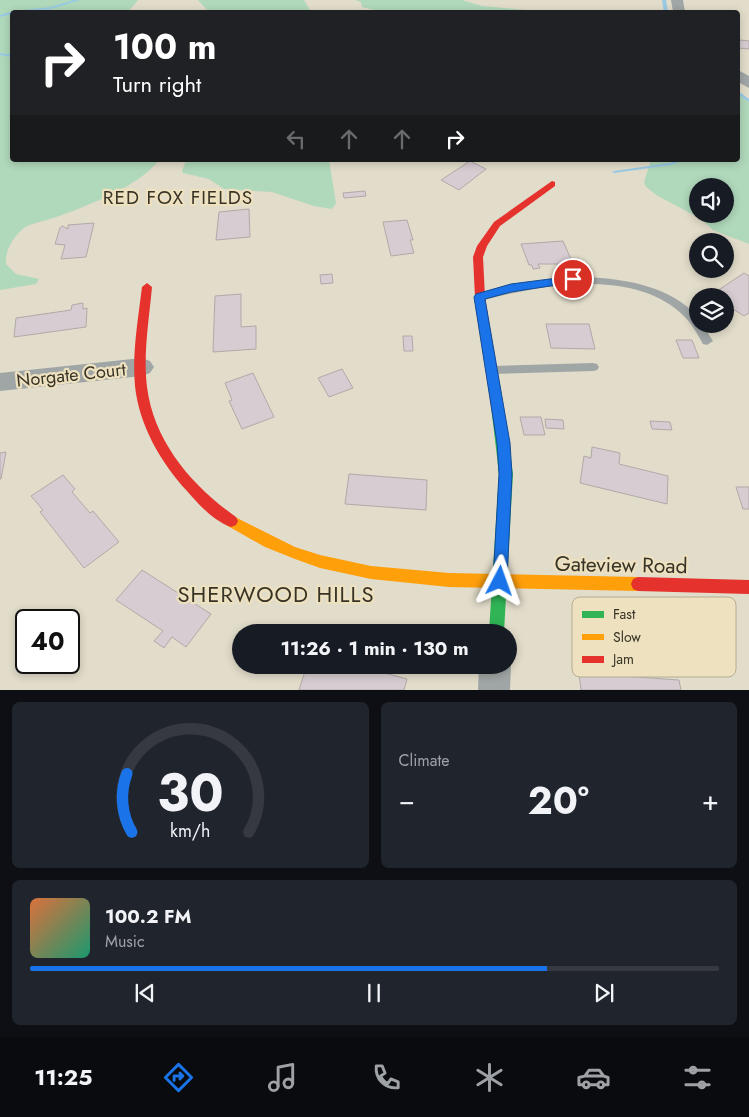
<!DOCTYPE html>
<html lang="en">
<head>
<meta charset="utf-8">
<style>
  :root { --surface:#171b24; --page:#20242c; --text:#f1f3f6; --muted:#9ea1a6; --line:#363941; --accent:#1a73e8 }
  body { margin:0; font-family:Jost,sans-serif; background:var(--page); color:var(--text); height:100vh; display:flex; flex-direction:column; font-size:19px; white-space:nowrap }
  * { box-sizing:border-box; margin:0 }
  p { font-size:16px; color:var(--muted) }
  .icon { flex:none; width:28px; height:28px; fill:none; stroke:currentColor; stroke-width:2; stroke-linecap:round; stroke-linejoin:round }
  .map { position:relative; height:690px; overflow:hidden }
  .drawer { display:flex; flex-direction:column; gap:12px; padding:12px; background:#0d0f14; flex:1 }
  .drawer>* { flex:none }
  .guide { position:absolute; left:10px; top:10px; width:730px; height:152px; border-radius:5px; box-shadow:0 2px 8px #0003; background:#202124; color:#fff; overflow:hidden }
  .controls { position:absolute; left:689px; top:178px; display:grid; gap:10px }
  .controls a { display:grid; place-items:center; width:45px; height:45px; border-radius:50%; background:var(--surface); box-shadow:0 2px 8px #0003; font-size:25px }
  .speed { position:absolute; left:15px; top:609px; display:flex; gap:10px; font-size:25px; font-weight:700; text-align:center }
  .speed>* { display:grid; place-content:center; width:65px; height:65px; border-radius:50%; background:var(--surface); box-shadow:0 2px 8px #0003; line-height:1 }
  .speed .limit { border:2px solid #111; border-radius:8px; background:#fff; color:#111 }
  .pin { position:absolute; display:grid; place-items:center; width:42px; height:42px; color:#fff; margin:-21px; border:2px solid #fff; border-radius:50%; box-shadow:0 1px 5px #0007 }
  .me { position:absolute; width:55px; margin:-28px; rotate:4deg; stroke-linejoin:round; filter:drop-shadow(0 0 4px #0008) }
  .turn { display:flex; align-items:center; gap:18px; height:105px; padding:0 20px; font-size:22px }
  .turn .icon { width:65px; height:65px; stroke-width:2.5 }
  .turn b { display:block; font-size:35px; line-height:42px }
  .lanes { display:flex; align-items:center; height:48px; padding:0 20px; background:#0003; justify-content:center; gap:25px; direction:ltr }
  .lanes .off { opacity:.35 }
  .big { font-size:38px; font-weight:700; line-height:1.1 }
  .drawer .card { flex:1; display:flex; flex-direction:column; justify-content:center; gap:8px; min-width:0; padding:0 18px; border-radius:8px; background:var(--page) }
  .drawer .dial { align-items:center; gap:0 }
  .dial svg { height:130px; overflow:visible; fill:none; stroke:var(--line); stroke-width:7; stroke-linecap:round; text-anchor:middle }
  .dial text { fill:var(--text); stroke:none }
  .song { display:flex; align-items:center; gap:15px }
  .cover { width:60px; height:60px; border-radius:8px; background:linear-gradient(135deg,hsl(20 70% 55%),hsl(160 70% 35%)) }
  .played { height:5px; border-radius:2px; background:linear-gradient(90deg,var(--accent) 75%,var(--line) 75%) }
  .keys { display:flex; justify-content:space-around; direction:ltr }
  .heat { display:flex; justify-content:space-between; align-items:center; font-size:28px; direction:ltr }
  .drawer .tiles { flex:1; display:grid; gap:12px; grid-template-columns:1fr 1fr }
  .card:last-child { grid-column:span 2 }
  .trip { position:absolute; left:232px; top:624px; width:285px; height:50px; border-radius:25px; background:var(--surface); box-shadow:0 2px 8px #0003; font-weight:700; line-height:50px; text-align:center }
  .dock { display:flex; height:80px; justify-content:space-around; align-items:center; background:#090b0e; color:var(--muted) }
  .dock .icon { width:35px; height:35px }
  .dock .active { color:var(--accent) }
  .dock b { font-size:22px; color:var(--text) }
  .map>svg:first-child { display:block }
  .green { fill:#b0d8bb; fill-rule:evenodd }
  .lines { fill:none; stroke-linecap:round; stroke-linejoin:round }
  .stream { fill:#98cae6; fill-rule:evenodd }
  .building { fill:#d6ccd1; stroke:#b0aaa8 }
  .lane { fill:#a0a6a5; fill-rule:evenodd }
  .street { fill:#a0a6a5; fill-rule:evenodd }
  .fast { fill:#30b455; fill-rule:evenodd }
  .slow { fill:#ff9f0a; fill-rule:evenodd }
  .jam { fill:#e5322d; fill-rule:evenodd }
  .route { fill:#1a73e8; stroke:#114b97 }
  .labels { text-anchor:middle; stroke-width:4.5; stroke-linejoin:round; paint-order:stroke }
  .street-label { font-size:18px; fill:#373326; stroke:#ede1bf }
  .neighbourhood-label { font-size:19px; letter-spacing:1px; fill:#373326; stroke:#ede1bf }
  .near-street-label { font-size:21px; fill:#373326; stroke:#ede1bf }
  .near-neighbourhood-label { font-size:22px; letter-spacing:1px; fill:#373326; stroke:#ede1bf }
  .key { fill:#ede1bf; stroke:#b6ad91; stroke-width:1 }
  .key-label { font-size:14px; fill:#373326 }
</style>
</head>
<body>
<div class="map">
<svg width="749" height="690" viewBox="0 0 749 690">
  <rect width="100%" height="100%" fill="#e2dcca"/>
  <path class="green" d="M0,0h138l-10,12h-116v148h147c-19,26 -76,48 -106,58 -8,3 -22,5 -29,10 -11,9 -19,22 -18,36l10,10 23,5 -3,5 -36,6z
    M198,0h106l7,12h-102z
    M355,0h107l20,6 45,4 7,2h-152l-20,-5 -1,-5z
    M738,92l11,10v142l-36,-14 -12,-11 -43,-23 -12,-9 -2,-5 7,-22h87zM725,186v28h-27v-28z
    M186,160h143l7,43 -4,6 -18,-3 -42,-14 -48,-3 -15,-10 -26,-6 -1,-2z"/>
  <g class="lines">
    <path class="stream" d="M74,0h6l-29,9 -39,3v2l-12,3v-2l14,-4 37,-4z
      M662,0h4l2,12h-4z
      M0,53l12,2v2l-12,-2z
      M738,91l11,8v3l-11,-8z
      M738,107h2v2l-2,1z
      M678,160h7l-14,5 -57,8 -2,-1 2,-1 56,-8z"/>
  </g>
  <path class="building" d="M740,40l9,1v8l-11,-1z
    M470,161l16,8 -27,21 -18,-10z
    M365,191l1,5 -22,2 -1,-5z
    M249,209l1,28 -34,3 3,-28z
    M407,220l6,20h-3l4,13 -23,3 -8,-34z
    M94,223l-8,34 -25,2 4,-14 -10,-1 5,-16 2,-2 6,3v-4z
    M563,241l10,23h-35l2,4 -7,1 -1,-4h-3l-8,-21z
    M744,273l5,3v37l-5,3 -19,-12v-8l-14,-1z
    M332,274l1,9 -12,1 -1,-9z
    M241,294v33l15,-1v23l-43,3 2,-56z
    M83,303v6l4,-1 -1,19 -72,10 2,-19 55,-8 1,-5z
    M546,324h43l6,25 -44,-1z
    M403,336h9l1,15h-9z
    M676,340h16l7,18h-16z
    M342,369l11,19 -24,9 -11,-19z
    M253,373l21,44 -32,12 -13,-28 3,-1 -7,-17z
    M520,417h21l4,18h-21z
    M545,419l18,1 1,9 -18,-1z
    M650,421l20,1 2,8 -20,-1z
    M592,447l28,6 -1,11 49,12 -1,28 -87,-21 4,-27 7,2z
    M6,452l-5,27h-1v-26z
    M349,474l78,6 -1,30 -81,-6z
    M63,475l12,14 -3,3 18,21 3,-2 26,31 -35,26 -44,-56 3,-2 -12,-14z
    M736,487h13v22h-6z
    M142,570l69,44 -25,33 -14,-10 -8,11 -10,-7 9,-10 -47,-31z
    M307,665h48l52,14 -3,11h-105z
    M579,673l100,7 2,10h-100z"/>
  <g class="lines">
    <path class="lane" d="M587,277c38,2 84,9 111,40v7h4l11,17 -6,4 -4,-1c-5,-9 -10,-18 -17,-26 -50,-52 -145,-33 -206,-17l-5,-4 5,-4 52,-11z
      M593,363l4,1 2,3 -2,3 -4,1 -101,3 -4,-1 -2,-3 2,-3 4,-1z"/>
    <path class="street" d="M671,0h12l2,12h-12z
      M738,70l11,6v12l-11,-6z
      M142,358l8,3 4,6 -4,6 -8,3 -142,15v-18z
      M509,660l2,5 -1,25h-32l1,-25h30z"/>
    <path class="fast" d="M497,401l4,2 2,3 10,68 -9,158h-15l10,-158 -8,-68 2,-3z"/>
    <path class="slow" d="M231,515l64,32 25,8 51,11 78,7 189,4 5,2 2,5 -2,5 -5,2 -189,-4 -78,-8 -51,-11 -25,-9 -30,-12 -39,-22 -2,-4 2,-4z"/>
    <path class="jam" d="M552,181l3,1v4l-55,40 -13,20 -4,11 2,40 18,109 -2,3h-8l-2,-3 -16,-109 -2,-40 4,-11 17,-24z
      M147,283l5,4c-3,33 -9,67 -5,100 7,55 45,99 89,130l2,4 -2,4 -5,2c-17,-6 -32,-22 -44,-36 -26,-28 -48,-66 -52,-105 -3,-33 3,-66 7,-99z
      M638,577l111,3v14l-111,-3 -5,-2 -2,-5 2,-5z"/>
  </g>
  <path class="route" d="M573,276l5,3 -2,3 -65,10 -26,7 25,144 2,31 -5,107 -2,5 -5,2 -5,-2 -2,-5 6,-107 -2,-31 -23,-146 2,-3 35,-10z"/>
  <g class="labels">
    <g class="street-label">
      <text transform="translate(71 375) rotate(-6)" y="6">Norgate Court</text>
    </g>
    <g class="neighbourhood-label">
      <text x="178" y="204">RED FOX FIELDS</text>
    </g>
    <g class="near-street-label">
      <text transform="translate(621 565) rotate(1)" y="7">Gateview Road</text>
    </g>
    <g class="near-neighbourhood-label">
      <text x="276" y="602">SHERWOOD HILLS</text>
    </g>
  </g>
  <rect x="572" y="597" width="164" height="80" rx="8" class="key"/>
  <rect x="582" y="611" width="22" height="7" fill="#30b455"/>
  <rect x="582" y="634" width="22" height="6" fill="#ff9f0a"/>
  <rect x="582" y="656" width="22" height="7" fill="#e5322d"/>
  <g class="key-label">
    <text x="613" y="619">Fast</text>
    <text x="613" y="642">Slow</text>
    <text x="613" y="664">Jam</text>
  </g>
</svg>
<div class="controls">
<a><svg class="icon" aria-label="sound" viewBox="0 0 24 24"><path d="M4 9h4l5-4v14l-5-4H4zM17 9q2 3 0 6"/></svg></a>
<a><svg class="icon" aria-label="search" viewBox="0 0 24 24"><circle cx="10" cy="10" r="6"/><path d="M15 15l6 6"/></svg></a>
<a><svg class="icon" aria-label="layers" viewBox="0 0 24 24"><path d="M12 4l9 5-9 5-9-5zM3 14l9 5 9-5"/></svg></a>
</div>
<div class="speed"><div class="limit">40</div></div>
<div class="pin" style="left:573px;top:279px;background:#d93025"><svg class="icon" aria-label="arrive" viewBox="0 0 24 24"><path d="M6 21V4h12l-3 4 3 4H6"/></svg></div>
<svg class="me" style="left:500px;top:581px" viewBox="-20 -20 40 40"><path d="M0-17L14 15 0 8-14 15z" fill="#1a73e8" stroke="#fff" stroke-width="4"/></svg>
<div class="trip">11:26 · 1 min · 130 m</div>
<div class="guide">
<div class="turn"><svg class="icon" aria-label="right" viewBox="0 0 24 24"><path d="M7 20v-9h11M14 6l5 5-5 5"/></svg><div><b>100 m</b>Turn right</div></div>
<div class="lanes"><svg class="icon off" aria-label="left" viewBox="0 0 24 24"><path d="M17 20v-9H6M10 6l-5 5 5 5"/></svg><svg class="icon off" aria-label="ahead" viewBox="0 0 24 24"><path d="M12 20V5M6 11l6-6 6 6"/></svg><svg class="icon off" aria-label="ahead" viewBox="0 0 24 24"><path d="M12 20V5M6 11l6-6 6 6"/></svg><svg class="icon" aria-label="right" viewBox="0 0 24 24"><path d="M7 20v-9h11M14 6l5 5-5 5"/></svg></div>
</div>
</div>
<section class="drawer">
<div class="tiles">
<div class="card dial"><svg viewBox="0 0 100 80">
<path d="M14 69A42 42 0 1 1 86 69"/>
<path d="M14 69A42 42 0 0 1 11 33" stroke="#1a73e8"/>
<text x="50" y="56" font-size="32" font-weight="700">30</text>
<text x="50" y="72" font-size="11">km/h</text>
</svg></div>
<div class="card"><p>Climate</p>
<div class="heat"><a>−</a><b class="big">20°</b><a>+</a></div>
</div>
<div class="card">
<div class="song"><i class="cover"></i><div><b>100.2 FM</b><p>Music</p></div></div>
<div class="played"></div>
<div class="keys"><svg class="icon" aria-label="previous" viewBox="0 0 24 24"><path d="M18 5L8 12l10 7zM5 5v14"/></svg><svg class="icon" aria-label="pause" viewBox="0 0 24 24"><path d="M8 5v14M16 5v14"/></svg><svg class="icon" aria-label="next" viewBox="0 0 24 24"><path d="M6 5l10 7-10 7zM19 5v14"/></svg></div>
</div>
</div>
</section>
<nav class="dock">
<b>11:25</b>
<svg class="icon active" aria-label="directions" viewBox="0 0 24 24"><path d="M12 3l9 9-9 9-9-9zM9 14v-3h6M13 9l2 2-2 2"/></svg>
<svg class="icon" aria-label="music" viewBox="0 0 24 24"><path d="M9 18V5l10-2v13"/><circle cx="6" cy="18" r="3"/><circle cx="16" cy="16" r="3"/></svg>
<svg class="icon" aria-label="phone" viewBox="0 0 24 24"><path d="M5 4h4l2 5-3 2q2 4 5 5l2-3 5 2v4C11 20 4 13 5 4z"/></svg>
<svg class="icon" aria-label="climate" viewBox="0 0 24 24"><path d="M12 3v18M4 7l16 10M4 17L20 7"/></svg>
<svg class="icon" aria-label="car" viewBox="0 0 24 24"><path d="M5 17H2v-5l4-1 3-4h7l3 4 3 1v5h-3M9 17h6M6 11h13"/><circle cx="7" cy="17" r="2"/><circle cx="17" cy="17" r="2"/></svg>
<svg class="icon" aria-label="filters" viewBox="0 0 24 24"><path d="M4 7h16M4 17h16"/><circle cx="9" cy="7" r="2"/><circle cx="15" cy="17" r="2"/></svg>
</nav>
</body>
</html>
